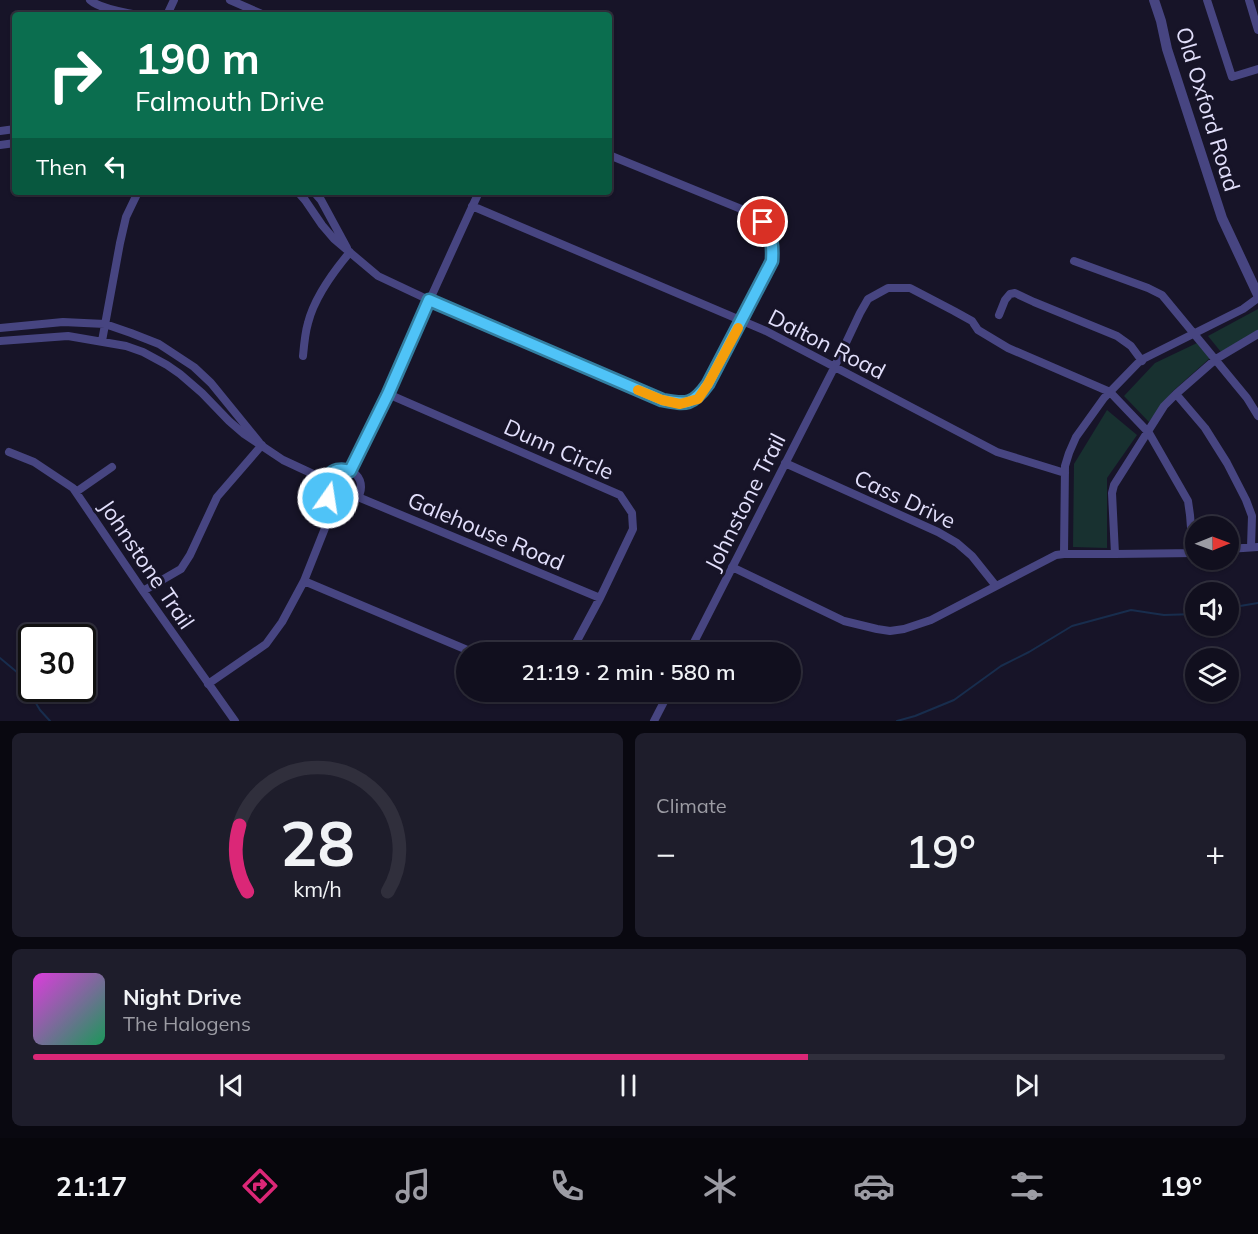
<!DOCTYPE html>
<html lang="en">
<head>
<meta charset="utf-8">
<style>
  :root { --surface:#110f1e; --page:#1e1d2b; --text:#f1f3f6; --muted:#9c9ca4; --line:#302f3c; --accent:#db2777 }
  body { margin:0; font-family:Mulish,sans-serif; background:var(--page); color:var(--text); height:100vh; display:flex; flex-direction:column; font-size:22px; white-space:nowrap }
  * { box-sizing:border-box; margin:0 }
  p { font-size:20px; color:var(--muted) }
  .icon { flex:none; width:33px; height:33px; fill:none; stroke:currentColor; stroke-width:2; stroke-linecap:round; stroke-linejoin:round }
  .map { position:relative; height:721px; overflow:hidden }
  .drawer { display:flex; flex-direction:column; gap:12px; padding:12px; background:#090810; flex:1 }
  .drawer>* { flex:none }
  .banner { position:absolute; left:12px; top:12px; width:600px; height:183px; border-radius:6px; box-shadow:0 2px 4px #0004,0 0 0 2px var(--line); background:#0b6e4f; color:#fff; overflow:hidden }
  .needle { width:39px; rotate:89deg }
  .buttons { position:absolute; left:1185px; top:516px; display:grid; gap:12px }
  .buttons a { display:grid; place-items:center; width:54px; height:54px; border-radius:50%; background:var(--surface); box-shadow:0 2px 4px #0004,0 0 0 2px var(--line); font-size:30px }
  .speed { position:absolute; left:18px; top:624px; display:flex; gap:12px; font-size:30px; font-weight:700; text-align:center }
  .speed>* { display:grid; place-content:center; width:78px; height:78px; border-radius:50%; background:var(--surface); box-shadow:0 2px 4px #0004,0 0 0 2px var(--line); line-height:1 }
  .speed .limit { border:3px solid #111; border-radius:9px; background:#fff; color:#111 }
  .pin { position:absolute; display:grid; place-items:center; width:51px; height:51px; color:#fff; margin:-26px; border:3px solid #fff; border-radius:50%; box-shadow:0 2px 6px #0007 }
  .me { position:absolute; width:66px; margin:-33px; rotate:13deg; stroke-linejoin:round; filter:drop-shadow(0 0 4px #0008) }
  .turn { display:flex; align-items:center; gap:21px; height:126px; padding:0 24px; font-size:27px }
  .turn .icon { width:78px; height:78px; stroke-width:2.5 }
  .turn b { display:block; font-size:42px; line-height:51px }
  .then { display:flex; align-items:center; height:57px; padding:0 24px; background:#0003; gap:12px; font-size:22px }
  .big { font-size:45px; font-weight:600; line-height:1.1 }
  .drawer .widget { flex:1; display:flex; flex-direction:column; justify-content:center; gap:9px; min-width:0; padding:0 21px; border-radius:9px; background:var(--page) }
  .drawer .dial { align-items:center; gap:0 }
  .dial svg { height:156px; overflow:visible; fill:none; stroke:var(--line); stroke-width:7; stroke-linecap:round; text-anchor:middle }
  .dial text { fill:var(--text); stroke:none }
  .song { display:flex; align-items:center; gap:18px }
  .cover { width:72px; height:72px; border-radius:9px; background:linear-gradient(135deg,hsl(300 70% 55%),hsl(150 70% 35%)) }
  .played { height:6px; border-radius:3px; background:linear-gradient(90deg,var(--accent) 65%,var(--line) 65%) }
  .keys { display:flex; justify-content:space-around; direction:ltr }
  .heat { display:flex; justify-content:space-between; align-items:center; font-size:33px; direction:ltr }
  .drawer .tiles { flex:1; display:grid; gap:12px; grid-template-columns:1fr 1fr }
  .widget:last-child { grid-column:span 2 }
  .trip { position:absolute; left:456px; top:642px; width:345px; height:60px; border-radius:30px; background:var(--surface); box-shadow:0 2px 4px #0004,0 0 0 2px var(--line); font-weight:600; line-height:60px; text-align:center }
  .dock { display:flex; height:96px; justify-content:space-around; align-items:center; background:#07060c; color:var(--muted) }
  .dock .icon { width:42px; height:42px }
  .dock .active { color:var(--accent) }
  .dock b { font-size:27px; color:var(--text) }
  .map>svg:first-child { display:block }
  .green { fill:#183130 }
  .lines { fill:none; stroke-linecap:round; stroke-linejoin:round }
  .stream { stroke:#182d4d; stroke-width:2 }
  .minor { stroke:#474581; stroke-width:8 }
  .tertiary { stroke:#474581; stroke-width:10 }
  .route-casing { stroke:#337fa1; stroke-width:15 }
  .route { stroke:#4fc3f7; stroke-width:10 }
  .slow { stroke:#f59e0b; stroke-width:10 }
  .labels { text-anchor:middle; stroke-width:6; stroke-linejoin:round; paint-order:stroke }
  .street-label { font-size:22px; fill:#e2dffb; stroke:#171428 }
</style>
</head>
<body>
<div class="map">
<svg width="1258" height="721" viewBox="0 0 1258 721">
  <rect width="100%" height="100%" fill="#171428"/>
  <path class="green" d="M1258,309v21l-37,22 -13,-16z
    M1197,343l13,15 -37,33 -24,31 -25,-26 31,-33z
    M1107,410l30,25 -30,43v70l-34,-1 1,-83z"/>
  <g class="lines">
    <path class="stream" d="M1228,608l30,-5
      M0,658l18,15 22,37 10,11
      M897,721l18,-5 39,-16 47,-34 28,-14 43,-26 59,-16 33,5 32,-1"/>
    <path class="minor" d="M90,0c10,9 34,12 47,15
      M230,0l34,15
      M1207,0l25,77 26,-8
      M1249,0l9,30
      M167,15l7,-15
      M0,131l15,-2
      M0,145l15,-2
      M298,192l7,8 17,25 12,14 44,37 51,24 233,100c25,5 31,5 46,-16l64,-123c1,-26 -1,-32 -21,-48l-142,-58
      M314,192l7,8 26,48
      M472,206l294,125 231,121 68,21
      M1074,261l74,27 14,7 85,103 11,18
      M999,315l6,-15 5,-6 5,-1 19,9 83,34 14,10 11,15
      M0,328l63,-6 42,2 26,9 28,11 35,23 17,16 48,59
      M0,341l68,-5 58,10 17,6 24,13 13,9 22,19 27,28 15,13 39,26 43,20
      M102,341l18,-98 6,-26 12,-25
      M303,356c1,-11 2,-23 5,-33 6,-24 26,-52 42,-71
      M388,394l232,101 12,18 1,16 -33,69 -29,54
      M1176,394l29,34 22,35 19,37 6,16 -1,31
      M9,452l25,10 39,26 70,103 92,130
      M785,463l153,69 19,11 15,13 24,30
      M325 487a18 18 0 1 1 36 0a18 18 0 1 1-36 0Z
      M350,471c45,-92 86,-186 129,-279
      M76,492l36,-25
      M358,497l242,101
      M1228,549l30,-2
      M1064,554l1,-88 4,-13 7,-16 28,-39 34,-35 5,-4 100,-50 15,-11
      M1115,554l-3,-61 2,-8 50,-79 12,-12 40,-35 42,-25
      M732,567l112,54 33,8 13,2 14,-2 27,-9 125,-65 8,-1h51l81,-1
      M304,581l168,71
      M143,591l38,-22 9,-14 27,-58 45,-52
      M689,652l145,-284 26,-55 8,-14 20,-11h22l44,23 18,10 6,9 30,18 102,44 39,41 39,68 2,14 3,38
      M208,684l58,-40 16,-22 22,-41 31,-78
      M654,721l15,-29"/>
    <path class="tertiary" d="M1154,0l7,21 6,28 55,169 36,77"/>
  </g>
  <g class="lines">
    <g class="route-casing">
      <path id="route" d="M328,498c-6,-18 2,-33 22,-27l38,-77 41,-94 233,100c25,5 31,5 46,-16l64,-123c1,-15 0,-26 -9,-39"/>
    </g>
    <use href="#route" class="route"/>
    <path class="slow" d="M638,390l24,10 18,4 18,-5 10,-15 30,-56"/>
  </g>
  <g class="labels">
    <g class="street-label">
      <text transform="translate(1208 109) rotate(73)" y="8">Old Oxford Road</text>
      <text transform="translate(827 344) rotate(27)" y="8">Dalton Road</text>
      <text transform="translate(559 449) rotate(24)" y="8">Dunn Circle</text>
      <text transform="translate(905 499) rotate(25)" y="8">Cass Drive</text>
      <text transform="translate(745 502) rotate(-63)" y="8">Johnstone Trail</text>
      <text transform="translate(486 531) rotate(23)" y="8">Galehouse Road</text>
      <text transform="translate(147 564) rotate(56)" y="8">Johnstone Trail</text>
    </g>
  </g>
</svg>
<div class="buttons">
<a><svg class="needle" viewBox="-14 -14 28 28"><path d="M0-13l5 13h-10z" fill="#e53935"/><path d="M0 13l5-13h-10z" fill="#9c9ca4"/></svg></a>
<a><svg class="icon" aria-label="sound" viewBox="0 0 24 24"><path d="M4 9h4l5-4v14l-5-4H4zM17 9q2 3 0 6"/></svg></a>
<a><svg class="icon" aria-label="layers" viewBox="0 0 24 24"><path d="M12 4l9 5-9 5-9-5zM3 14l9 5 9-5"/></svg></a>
</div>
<div class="speed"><div class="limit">30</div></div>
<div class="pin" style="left:763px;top:222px;background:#d93025"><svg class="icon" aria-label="arrive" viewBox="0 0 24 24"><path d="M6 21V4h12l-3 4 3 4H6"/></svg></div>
<svg class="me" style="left:328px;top:498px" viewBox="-20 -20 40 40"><circle r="17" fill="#4fc3f7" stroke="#fff" stroke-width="3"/><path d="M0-11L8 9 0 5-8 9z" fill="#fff"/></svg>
<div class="trip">21:19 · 2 min · 580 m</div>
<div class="banner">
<div class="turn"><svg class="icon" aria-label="right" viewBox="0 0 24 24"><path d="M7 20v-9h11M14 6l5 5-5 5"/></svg><div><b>190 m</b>Falmouth Drive</div></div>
<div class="then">Then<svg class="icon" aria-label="left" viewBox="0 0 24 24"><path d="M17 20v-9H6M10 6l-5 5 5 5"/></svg></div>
</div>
</div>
<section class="drawer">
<div class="tiles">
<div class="widget dial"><svg viewBox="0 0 100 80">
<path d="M14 69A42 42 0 1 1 86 69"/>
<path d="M14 69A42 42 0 0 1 10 35" stroke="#db2777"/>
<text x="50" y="56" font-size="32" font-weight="700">28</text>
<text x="50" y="72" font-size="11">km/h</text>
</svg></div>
<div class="widget"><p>Climate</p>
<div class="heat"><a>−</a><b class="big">19°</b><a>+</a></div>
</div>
<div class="widget">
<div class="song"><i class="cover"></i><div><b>Night Drive</b><p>The Halogens</p></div></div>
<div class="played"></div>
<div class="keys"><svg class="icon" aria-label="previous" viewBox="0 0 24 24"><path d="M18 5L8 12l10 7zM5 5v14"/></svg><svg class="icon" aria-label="pause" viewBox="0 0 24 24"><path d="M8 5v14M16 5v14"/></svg><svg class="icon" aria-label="next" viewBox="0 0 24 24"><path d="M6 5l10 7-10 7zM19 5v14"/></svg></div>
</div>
</div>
</section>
<nav class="dock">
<b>21:17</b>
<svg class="icon active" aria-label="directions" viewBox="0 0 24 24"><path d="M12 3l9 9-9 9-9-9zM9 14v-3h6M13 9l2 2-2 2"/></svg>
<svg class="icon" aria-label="music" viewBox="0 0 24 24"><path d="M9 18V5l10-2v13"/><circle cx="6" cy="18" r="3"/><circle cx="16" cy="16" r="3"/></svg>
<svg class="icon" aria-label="phone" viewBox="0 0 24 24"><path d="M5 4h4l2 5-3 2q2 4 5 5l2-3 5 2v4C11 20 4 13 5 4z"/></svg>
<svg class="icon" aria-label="climate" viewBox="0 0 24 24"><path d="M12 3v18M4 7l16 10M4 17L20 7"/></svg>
<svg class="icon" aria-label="car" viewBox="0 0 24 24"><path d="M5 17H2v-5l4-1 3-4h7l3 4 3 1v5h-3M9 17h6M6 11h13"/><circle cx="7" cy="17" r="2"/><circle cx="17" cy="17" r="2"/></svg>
<svg class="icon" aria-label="filters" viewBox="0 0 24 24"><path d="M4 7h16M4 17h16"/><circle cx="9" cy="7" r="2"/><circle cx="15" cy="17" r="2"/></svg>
<b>19°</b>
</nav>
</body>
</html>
